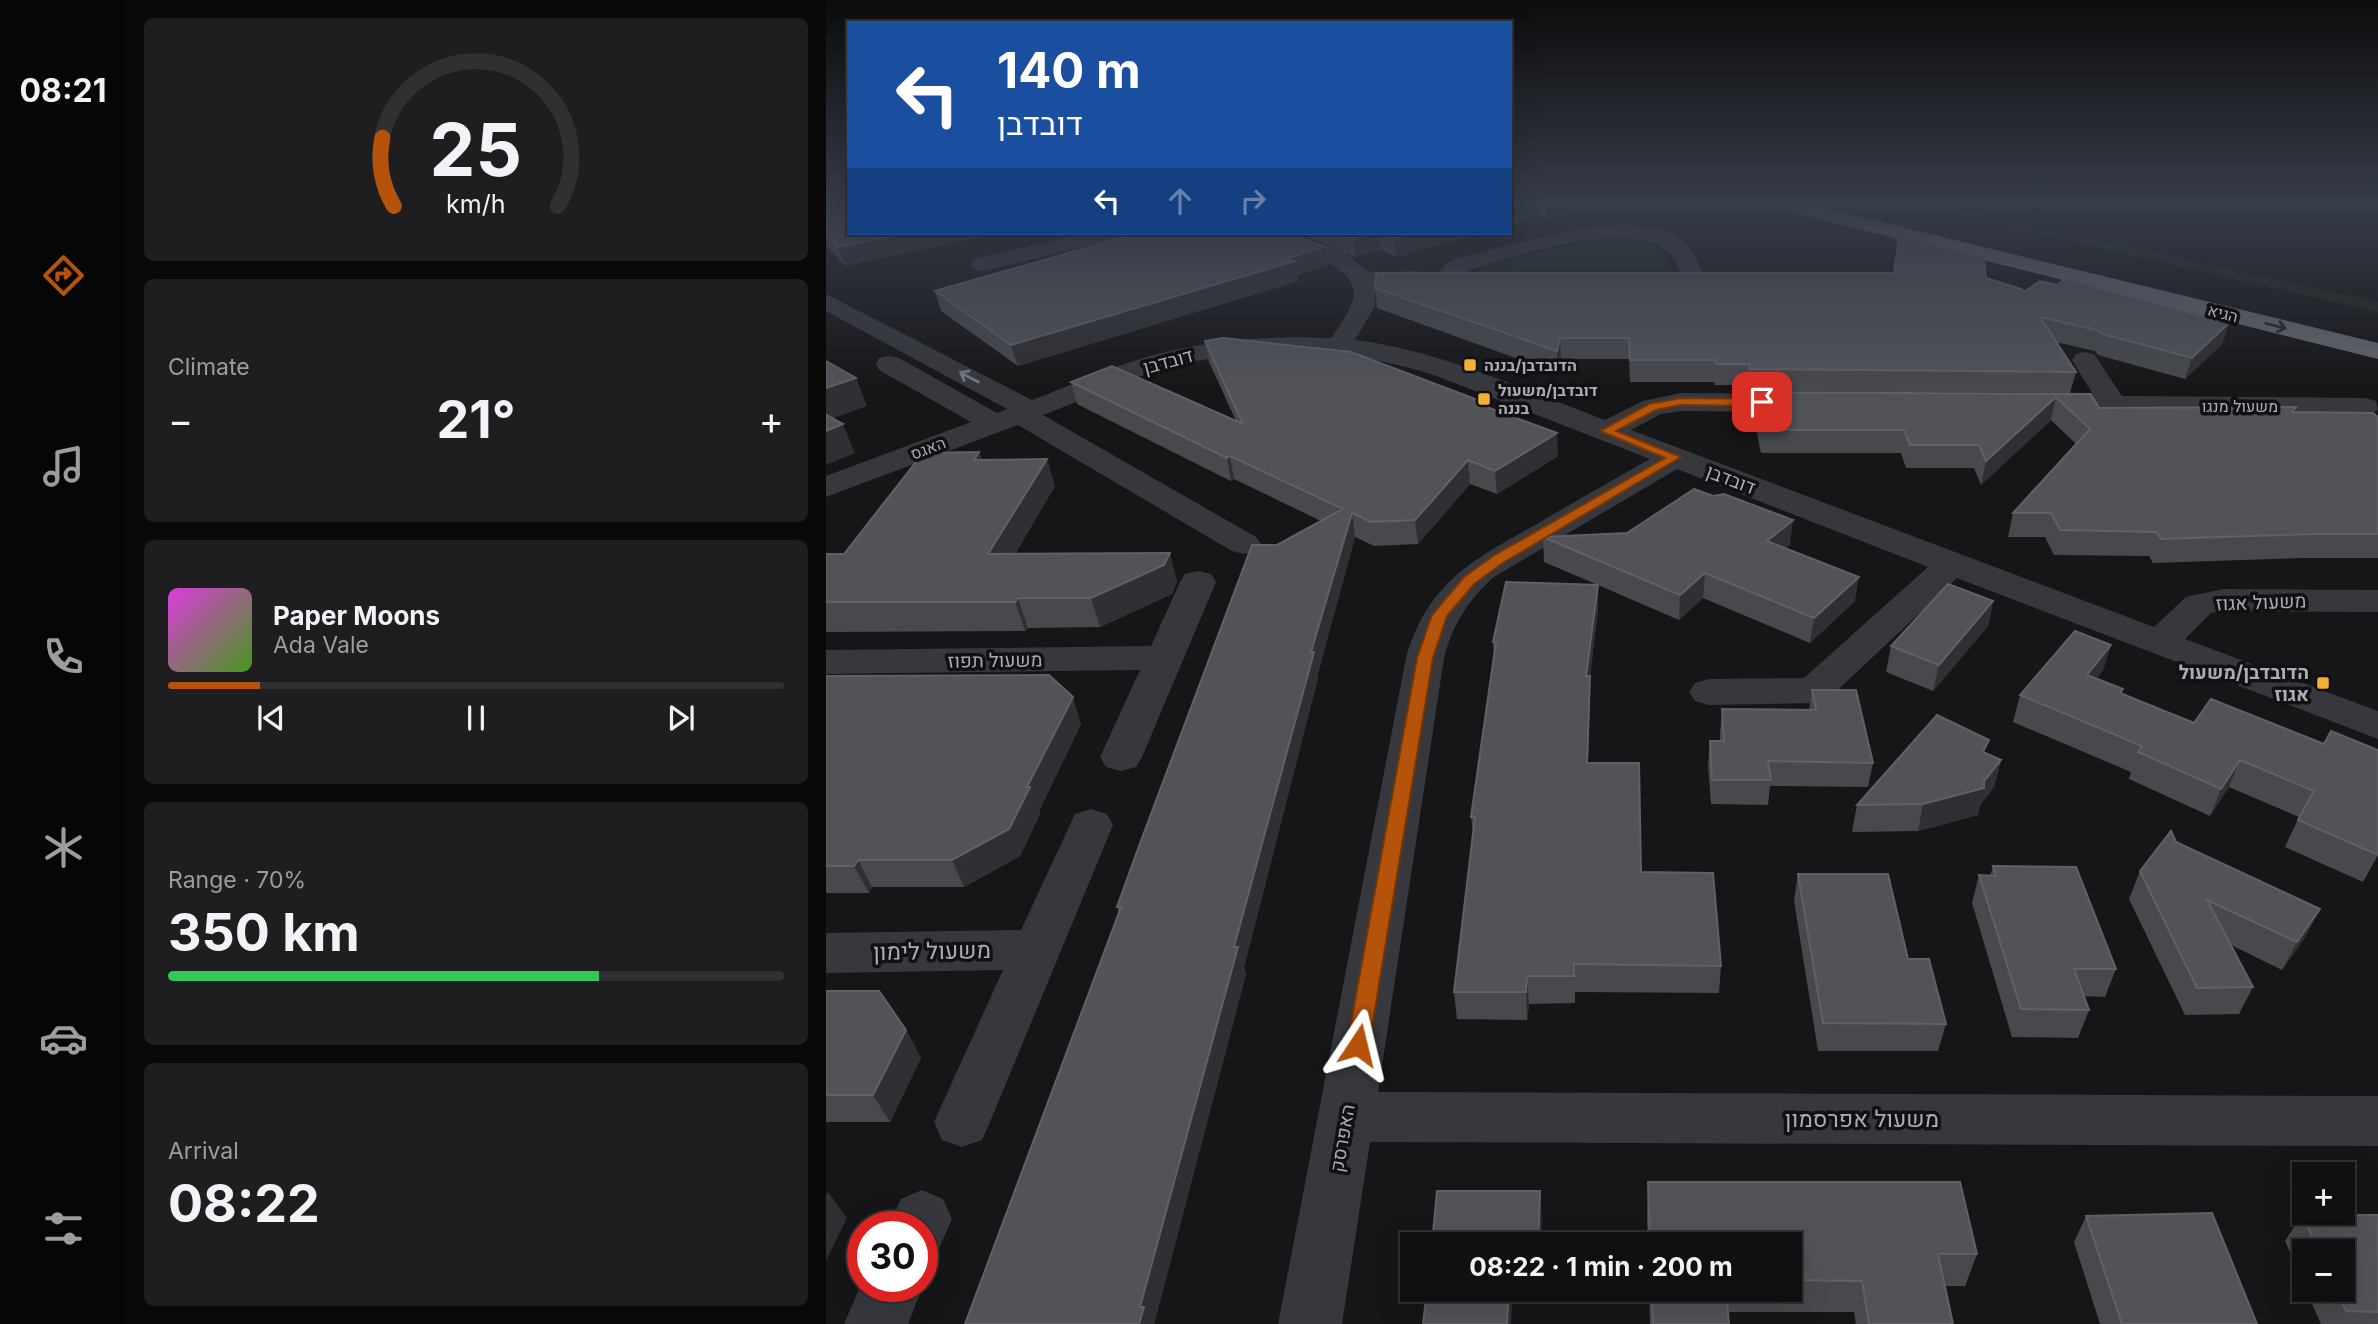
<!DOCTYPE html>
<html lang="en">
<head>
<meta charset="utf-8">
<style>
  :root { --surface:#101012; --page:#1e1e20; --text:#f1f3f6; --muted:#9c9d9f; --line:#303032; --accent:#b45309 }
  body { margin:0; font-family:Inter,Heebo,sans-serif; background:var(--page); color:var(--text); height:100vh; display:flex; flex-direction:column; font-size:26px; white-space:nowrap }
  * { box-sizing:border-box; margin:0 }
  p { font-size:23px; color:var(--muted) }
  .icon { flex:none; width:38px; height:38px; fill:none; stroke:currentColor; stroke-width:2; stroke-linecap:round; stroke-linejoin:round }
  .map { position:relative; flex:1; overflow:hidden }
  .side { display:flex; flex-direction:column; gap:18px; padding:18px; background:#09090a; width:700px }
  .side>* { flex:none }
  .top-card { position:absolute; left:21px; top:21px; width:665px; height:214px; border-radius:0px; box-shadow:0 7px 28px #0002,0 0 0 2px var(--line); background:#1a4fa0; color:#fff; overflow:hidden }
  .fabs { position:absolute; left:1466px; top:1162px; display:grid; gap:14px }
  .fabs a { display:grid; place-items:center; width:63px; height:63px; border-radius:0px; background:var(--surface); box-shadow:0 7px 28px #0002,0 0 0 2px var(--line); font-size:35px }
  .speed { position:absolute; left:21px; top:1211px; display:flex; gap:14px; font-size:35px; font-weight:700; text-align:center }
  .speed>* { display:grid; place-content:center; width:91px; height:91px; border-radius:50%; background:var(--surface); box-shadow:0 7px 28px #0002,0 0 0 2px var(--line); line-height:1 }
  .speed .limit { border:10px solid #d22; background:#fff; color:#111 }
  .pin { position:absolute; display:grid; place-items:center; width:60px; height:60px; color:#fff; margin:-30px; border-radius:14px; box-shadow:0 4px 10px #0006 }
  .me { position:absolute; width:77px; margin:-38px; rotate:10deg; stroke-linejoin:round; filter:drop-shadow(0 0 5px #0008) }
  .turn { display:flex; align-items:center; gap:24px; height:147px; padding:0 35px; font-size:32px }
  .turn .icon { width:91px; height:91px; stroke-width:2.5 }
  .turn b { display:block; font-size:49px; line-height:60px }
  .lanes { display:flex; align-items:center; height:66px; padding:0 35px; background:#0003; justify-content:center; gap:35px; direction:ltr }
  .lanes .off { opacity:.35 }
  .big { font-size:52px; font-weight:700; line-height:1.1 }
  .side .widget { flex:1; display:flex; flex-direction:column; justify-content:center; gap:10px; min-width:0; padding:0 24px; border-radius:10px; background:var(--page) }
  .side .dial { align-items:center; gap:0 }
  .dial svg { height:182px; overflow:visible; fill:none; stroke:var(--line); stroke-width:7; stroke-linecap:round; text-anchor:middle }
  .dial text { fill:var(--text); stroke:none }
  .song { display:flex; align-items:center; gap:21px }
  .cover { width:84px; height:84px; border-radius:10px; background:linear-gradient(135deg,hsl(300 70% 55%),hsl(100 70% 35%)) }
  .played { height:7px; border-radius:4px; background:linear-gradient(90deg,var(--accent) 15%,var(--line) 15%) }
  .keys { display:flex; justify-content:space-around; direction:ltr }
  .heat { display:flex; justify-content:space-between; align-items:center; font-size:38px; direction:ltr }
  .charge { height:10px; border-radius:5px; background:linear-gradient(90deg,#34c759 70%,var(--line) 0) }
  .trip { position:absolute; left:574px; top:1232px; width:402px; height:70px; border-radius:0px; background:var(--surface); box-shadow:0 7px 28px #0002,0 0 0 2px var(--line); font-weight:700; line-height:70px; text-align:center }
  main { display:flex; flex:1; min-height:0 }
  .menu { display:flex; flex-direction:column; width:126px; justify-content:space-around; align-items:center; background:#060607; color:var(--muted) }
  .menu .icon { width:49px; height:49px }
  .menu .selected { color:var(--accent) }
  .menu b { font-size:32px; color:var(--text) }
  .map>svg:first-child { display:block }
  .green { fill:#1e261f }
  .lines { fill:none; stroke-linecap:round; stroke-linejoin:round }
  .minor { fill:#37383d; fill-rule:evenodd }
  .highway { fill:#63666e; fill-rule:evenodd }
  .wall { fill:#47494d }
  .shaded-wall { fill:#2f3033 }
  .building { fill:#525359; stroke:#5f6168; stroke-width:2 }
  .oneway { stroke:#26262a }
  .oneway2 { stroke:#757881 }
  .route { fill:#b45309; stroke:#753606; stroke-width:2 }
  .poi-dot { fill:#f2b134; stroke:#111113; stroke-width:2.5 }
  .labels { text-anchor:middle; stroke-width:7; stroke-linejoin:round; paint-order:stroke }
  .far-street-label { font-size:16px; fill:#a8adb8; stroke:#111113 }
  .far-poi-label { font-size:16px; font-weight:bold; fill:#a8adb8; stroke:#111113; text-anchor:start }
  .street-label { font-size:19px; fill:#a8adb8; stroke:#111113 }
  .poi-label { font-size:19px; font-weight:bold; fill:#a8adb8; stroke:#111113; text-anchor:end }
  .near-street-label { font-size:23px; fill:#a8adb8; stroke:#111113 }
</style>
</head>
<body>
<main>
<nav class="menu">
<b>08:21</b>
<svg class="icon selected" aria-label="directions" viewBox="0 0 24 24"><path d="M12 3l9 9-9 9-9-9zM9 14v-3h6M13 9l2 2-2 2"/></svg>
<svg class="icon" aria-label="music" viewBox="0 0 24 24"><path d="M9 18V5l10-2v13"/><circle cx="6" cy="18" r="3"/><circle cx="16" cy="16" r="3"/></svg>
<svg class="icon" aria-label="phone" viewBox="0 0 24 24"><path d="M5 4h4l2 5-3 2q2 4 5 5l2-3 5 2v4C11 20 4 13 5 4z"/></svg>
<svg class="icon" aria-label="climate" viewBox="0 0 24 24"><path d="M12 3v18M4 7l16 10M4 17L20 7"/></svg>
<svg class="icon" aria-label="car" viewBox="0 0 24 24"><path d="M5 17H2v-5l4-1 3-4h7l3 4 3 1v5h-3M9 17h6M6 11h13"/><circle cx="7" cy="17" r="2"/><circle cx="17" cy="17" r="2"/></svg>
<svg class="icon" aria-label="filters" viewBox="0 0 24 24"><path d="M4 7h16M4 17h16"/><circle cx="9" cy="7" r="2"/><circle cx="15" cy="17" r="2"/></svg>
</nav>
<section class="side">
<div class="widget dial"><svg viewBox="0 0 100 80">
<path d="M14 69A42 42 0 1 1 86 69"/>
<path d="M14 69A42 42 0 0 1 9 39" stroke="#b45309"/>
<text x="50" y="56" font-size="32" font-weight="700">25</text>
<text x="50" y="72" font-size="11">km/h</text>
</svg></div>
<div class="widget"><p>Climate</p>
<div class="heat"><a>−</a><b class="big">21°</b><a>+</a></div>
</div>
<div class="widget">
<div class="song"><i class="cover"></i><div><b>Paper Moons</b><p>Ada Vale</p></div></div>
<div class="played"></div>
<div class="keys"><svg class="icon" aria-label="previous" viewBox="0 0 24 24"><path d="M18 5L8 12l10 7zM5 5v14"/></svg><svg class="icon" aria-label="pause" viewBox="0 0 24 24"><path d="M8 5v14M16 5v14"/></svg><svg class="icon" aria-label="next" viewBox="0 0 24 24"><path d="M6 5l10 7-10 7zM19 5v14"/></svg></div>
</div>
<div class="widget"><p>Range · 70%</p><b class="big">350 km</b><div class="charge"></div></div>
<div class="widget"><p>Arrival</p><b class="big">08:22</b></div>
</section>
<div class="map">
<svg width="1552" height="1324" viewBox="0 0 1552 1324">
  <rect width="100%" height="100%" fill="#161618"/>
  <path class="green" d="M1081,204h32l439,98v10z
    M772,238c32,0 66,-3 74,34l-197,1 9,-8z"/>
  <g class="lines">
    <path class="minor" d="M804,225c46,8 56,8 75,53l-4,5h-16c-6,-8 -7,-22 -14,-29 -40,-38 -152,1 -199,15 -14,7 -20,22 -36,13l-10,4h-50l-1,20 -20,34c87,11 169,50 250,80l38,-19 38,-8 126,1 10,3 4,6 -4,6 -10,3 -126,-1 -20,3 -30,16 523,197 32,-30 37,-8 155,1v22l-155,-1 -12,2 -26,26 193,72v28l-421,-161 -129,121 -14,4 -105,2 -14,-4 -6,-9 6,-9 14,-4 95,-1 124,-111 -251,-98 -183,108c-26,23 -41,47 -50,81l-66,434 1000,4v50l-1008,-4 -28,182h-64l128,-666c23,-79 70,-99 136,-137 36,-21 72,-42 108,-62l-219,-85c-87,-27 -180,-29 -268,-5 -41,12 -80,31 -120,46l213,122 5,7 -5,7 -12,3 -12,-3 -214,-126 -192,72v-21l145,-54 -92,-52 -3,-6 3,-6 10,-2 10,2 98,55 10,-4 -181,-98v-17l206,106c37,-14 74,-31 111,-42 61,-18 125,-23 188,-20 9,-13 21,-28 23,-44 2,-32 -74,-49 -99,-56l-3,-5c35,0 62,6 94,21 8,5 18,17 26,18 20,3 46,-6 64,4l10,-12 10,-5 55,-15 83,-17z
      M261,233h38l-3,5 -140,33 -8,-2 -4,-5 4,-5z
      M1259,352l9,2 28,42 244,2 10,3 2,9 -12,6 -320,-3 -10,-3 -4,-6 4,-6 10,-3 48,1 -22,-36 4,-6z
      M372,571l13,3 5,8 -74,175 -6,10 -15,4 -15,-4 -6,-10 40,-87 -314,4v-24l325,-4 29,-64 5,-8z
      M265,809l16,5 6,11 -123,297 -8,18 -20,7 -20,-7 -8,-18 69,-152 -177,3v-40l195,-3 54,-116z
      M96,1190l21,9 9,20 -13,29 -17,7v-28h-34l13,-28z
      M37,1280v6h59v-3l1,3 -15,38h-64z"/>
    <path class="highway" d="M946,204h35l571,139v16l-603,-151z"/>
  </g>
  <path class="wall" d="M0,204l23,29h150l-154,33 -19,-21z
    M684,204h88l-52,15 -7,-3 -29,8z
    M467,233h188l-85,24 -15,-7 -26,7 -39,-17z
    M301,237l198,10 3,19 -31,9 1,6 -280,85 -77,-55 -6,-20z
    M1160,278l38,14 205,31 -7,21 -37,35 -87,-24 -3,-4 -39,-9 20,30 -6,21 -322,-2 -1,-6h-32l-1,-3h-84l-1,-23h-68l-4,14 -180,-65 -2,-20z
    M379,341l281,62 1,5 71,48 -61,38 -27,-10 -52,60 -44,2 -19,-9 -37,136v5l-74,289 2,7 -92,350h-189l154,-411 -2,-6 160,-362 44,-24 -87,-42 -3,2 -154,-77 -6,-22 165,39 -27,-59z
    M929,392l336,2 8,14 195,4 84,5v141h-75l-150,5 -4,-7 -95,-1 -9,-18h-37l5,-24 63,-69 -25,-24 -70,65 -7,-17h-68l-5,-15h-140l-8,-39z
    M153,452l3,8 73,26 -40,68 162,27 -5,13 -72,33 -72,1 -3,3 -199,1v-78h18z
    M717,537l247,8 -4,3 69,53 -45,42 -107,-45 -24,22 -81,-35v25l-8,66 -2,87 53,109 80,94 -2,27 -144,-1v11l-46,1 -2,16 -70,-1 -3,-27 19,-160 -2,-15 23,-158 -1,-17 105,-57 -54,-23z
    M1167,601l-5,25 -55,65 -47,-19 5,-26z
    M1285,645l-8,25 -6,8 26,11 -1,4 72,30 130,21 54,111 -15,27 -78,-35 14,-30 -70,-30 -19,29 -81,-37 2,-7 -118,-50 7,-27z
    M0,676l255,48 -42,87 1,3 -20,42 -56,31h-92l-3,6h-43z
    M986,690l61,73 -5,24 -98,-1 -2,19 -57,-1 -3,-39 2,-24h10v-8l2,-24 87,1z
    M1160,753l15,7 -7,27 -14,18 -2,10 -60,16 -66,1 5,-27z
    M1350,842l130,94 -24,34 -51,-25 22,42 -14,27 -54,1 -56,-116 11,-28z
    M1167,866l123,103 -11,28 -21,-1 5,14 -11,28 -66,-1 -40,-134 7,-28 11,1z
    M972,874l110,85 38,65 -8,27h-120l-24,-150z
    M0,991l80,39 15,28 -31,64h-64z
    M822,1182l329,72 -12,32h-20l8,38h-97l-2,-12h-126l1,12h-79l-1,-34h141v-46h-142l-1,-29z
    M1476,1215h76v109h-57l-15,-34h37v-39h-38v36l-20,-46z
    M1260,1216l171,108h-157l-26,-82z"/>
  <path class="shaded-wall" d="M0,204h21l2,9 -23,5z
    M694,204h18l1,12 -29,8v-18z
    M720,204h52l-52,15z
    M81,233h92l-154,33 -7,-19z
    M548,233h5l2,17 -26,7 -2,-18z
    M589,233h66l-85,24 -2,-19z
    M499,247l3,19 -31,9 1,6 -280,85 -7,-21z
    M1403,323l-7,21 -37,35 7,-21z
    M734,338l1,21 -4,14v-22z
    M30,378l11,28 -41,15v-33z
    M1230,397l-5,23 -70,65 5,-24z
    M17,424l12,29 -29,12v-34z
    M731,433l1,23 -61,38 -2,-23z
    M153,452l10,27 -15,-19z
    M404,456l4,23 -3,2 -4,-23z
    M221,459l8,27 -57,96 -10,-28z
    M642,460l2,24 -52,60 -3,-24z
    M526,513l3,24 -37,136v5l-74,289 2,7 -92,350h-15l1,-17 171,-655z
    M967,520l-3,25 -26,20 3,-24z
    M344,553l7,28 -5,13 -72,33 -9,-29z
    M879,573l-2,25 -24,22 1,-25z
    M1033,577l-4,24 -45,42 4,-25z
    M772,585v25l-11,92 -1,-26z
    M192,598l10,30 -3,3 -10,-29z
    M1167,601l-5,25 -55,65 6,-26z
    M1285,645l-8,25 -23,31 7,-26z
    M764,676v26l-3,87v-26z
    M247,697l8,27 -42,87 1,3 -20,42 -56,31 -12,-27 75,-73z
    M1175,760l-7,27 -14,18 -2,10 -60,16 5,-27 61,-23z
    M1414,760l-11,27 -19,29 11,-27z
    M32,860l14,27 -3,6 -15,-27z
    M1494,909l-14,27 -24,34 15,-28z
    M701,976l2,28 -2,16 -1,-28z
    M80,1030l15,28 -31,64 -17,-27z
    M714,1191l2,26 -1,27h-3z
    M2,1192l19,26 -21,43v-66z
    M683,1290h4l-2,34h-4z"/>
  <path class="building" d="M18,204h5v29h58l-69,14 -12,-13v-19l18,-3z
    M301,233h161l37,14 -37,11 7,3 -284,84 -76,-54 193,-55z
    M513,233h35l-21,6z
    M556,233h33l-21,5z
    M1073,236l85,21 2,21 35,11 3,3 16,-11 17,4 8,-6 164,44 -37,35 -89,-24 -3,-3 -60,-14 36,55 -326,-3 -1,-5h-33l-1,-4h-85l-1,-22h-69l-3,13 -182,-63 1,-15h518z
    M397,338l128,14 135,51 -5,2 76,28 -62,38 -27,-11 -53,60 -44,2 -19,-9 -41,139h3l-80,295h4l-98,360h4l-5,17h-174l156,-417h-4l22,-61 113,-301h25l66,-36 -113,-53 -3,2 -156,-76 41,-16 131,58 -38,-83z
    M0,361l30,17 -30,10z
    M929,392l336,2 8,14 197,-1 -4,5 81,1 5,4v117h-65l-152,5 -5,-7 -96,-2 -9,-17h-38l77,-84 -34,-32 -70,64 -7,-16h-69l-6,-15h-141z
    M0,415l17,9 -17,7z
    M153,452l-5,8 73,-1 -59,95 182,-1 -6,12 -73,33h-73l-3,4h-189v-48h18l79,-101z
    M868,489l19,7 11,-2 69,26 -26,21 92,36 -45,41 -109,-45 -25,22 -137,-58 84,-4z
    M680,582l92,3 -12,91h4l-3,87h52l2,109 72,1 8,93 -147,-2v12h-47l-1,16h-72l21,-175h-4l25,-175h-3z
    M1122,584l45,17 -54,64 -48,-19z
    M1249,631l36,14 -24,30 36,14 -3,4 74,30 17,-24 113,45 7,-13 47,19v105l-80,-35 16,-29 -74,-31 -19,29 -83,-37 4,-6 -122,-51z
    M223,675l24,22 -46,90h3l-21,42 -57,31h-94l-4,6h-28v-190z
    M986,690h44l17,73 -105,-2 3,19h-59l-2,-39h14l-2,-32 94,1z
    M1111,715l52,25 -6,12 18,8 -17,21v7l-61,16 -66,1z
    M1345,831l5,11 144,67 -23,33 -90,-42 46,87 -56,1 -57,-117z
    M1167,866l83,1 40,102h-42l15,41 -68,-1 -42,-134 17,1z
    M972,874h90l20,85h21l17,65 -123,-1z
    M0,991h53l27,39 -33,65h-47z
    M822,1182h312l17,72h-39l15,70h-84l-7,-43 -72,-1v-36h-140z
    M611,1191h103l-2,53h-106z
    M1386,1213l45,111h-135l-36,-108z
    M1476,1215h76v97l-32,-1 -10,-21h7v-39h-24z
    M601,1290h82l-2,34h-84z
    M825,1290h75l3,34h-76z"/>
  <defs><path id="oneway-shaft" d="M-6 0H5M1.5-3L5.5 0L1.5 3" fill="none" stroke-width="1.6" stroke-linecap="round" stroke-linejoin="round" transform="scale(1.75)"/></defs>
  <use class="oneway" href="#oneway-shaft" transform="translate(1450 326) rotate(14)"/>
  <use class="oneway2" href="#oneway-shaft" transform="translate(143 377) rotate(-152)"/>
  <linearGradient id="sky" x2="0" y2="1"><stop stop-color="#0c0c0d"/><stop offset="0.52" stop-color="#363c48"/><stop offset="1" stop-color="#363c48" stop-opacity="0"/></linearGradient>
  <rect width="1552" height="389" fill="url(#sky)"/>
  <path class="route" d="M855,398l81,1 6,3 -6,4 -81,-1 -25,5 -40,21 65,26 -178,106 -29,21 -27,32 -14,42 -64,387 -3,7 -8,3 -8,-3 -3,-7 70,-387 15,-43 32,-38 29,-21 172,-98 -65,-27 49,-27z"/>
  <g class="poi-dot">
    <rect x="637" y="358" width="14" height="14" rx="3.5"/>
    <rect x="651" y="392" width="14" height="14" rx="3.5"/>
    <rect x="1490" y="676" width="14" height="14" rx="3.5"/>
  </g>
  <g class="labels">
    <g class="far-street-label">
      <text transform="translate(1397 313) rotate(14)" y="6">הגיא</text>
      <text x="1414" y="412">משעול מנגו</text>
      <text transform="translate(102 448) rotate(-21)" y="6">האגס</text>
    </g>
    <g class="far-poi-label">
      <text x="658" y="371">הדובדבן/בננה</text>
      <text x="672" y="396">דובדבן/משעול<tspan x="672" dy="18">בננה</tspan></text>
    </g>
    <g class="street-label">
      <text transform="translate(342 361) rotate(-15)" y="7">דובדבן</text>
      <text transform="translate(905 479) rotate(21)" y="7">דובדבן</text>
      <text transform="translate(1435 602) rotate(-2)" y="7">משעול אגוז</text>
      <text transform="translate(169 660) rotate(-1)" y="7">משעול תפוז</text>
      <text transform="translate(516 1138) rotate(-80)" y="7">האפרסק</text>
    </g>
    <g class="poi-label">
      <text x="1483" y="679">הדובדבן/משעול<tspan x="1483" dy="22">אגוז</tspan></text>
    </g>
    <g class="near-street-label">
      <text transform="translate(106 951) rotate(-1)" y="8">משעול לימון</text>
      <text x="1036" y="1127">משעול אפרסמון</text>
    </g>
  </g>
</svg>
<div class="fabs">
<a>+</a>
<a>−</a>
</div>
<div class="speed"><div class="limit">30</div></div>
<div class="pin" style="left:936px;top:402px;background:#d93025"><svg class="icon" aria-label="arrive" viewBox="0 0 24 24"><path d="M6 21V4h12l-3 4 3 4H6"/></svg></div>
<svg class="me" style="left:532px;top:1045px" viewBox="-20 -20 40 40"><path d="M0-17L14 15 0 8-14 15z" fill="#b45309" stroke="#fff" stroke-width="4"/></svg>
<div class="trip">08:22 · 1 min · 200 m</div>
<div class="top-card">
<div class="turn"><svg class="icon" aria-label="left" viewBox="0 0 24 24"><path d="M17 20v-9H6M10 6l-5 5 5 5"/></svg><div><b>140 m</b>דובדבן</div></div>
<div class="lanes"><svg class="icon" aria-label="left" viewBox="0 0 24 24"><path d="M17 20v-9H6M10 6l-5 5 5 5"/></svg><svg class="icon off" aria-label="ahead" viewBox="0 0 24 24"><path d="M12 20V5M6 11l6-6 6 6"/></svg><svg class="icon off" aria-label="right" viewBox="0 0 24 24"><path d="M7 20v-9h11M14 6l5 5-5 5"/></svg></div>
</div>
</div>
</main>
</body>
</html>
